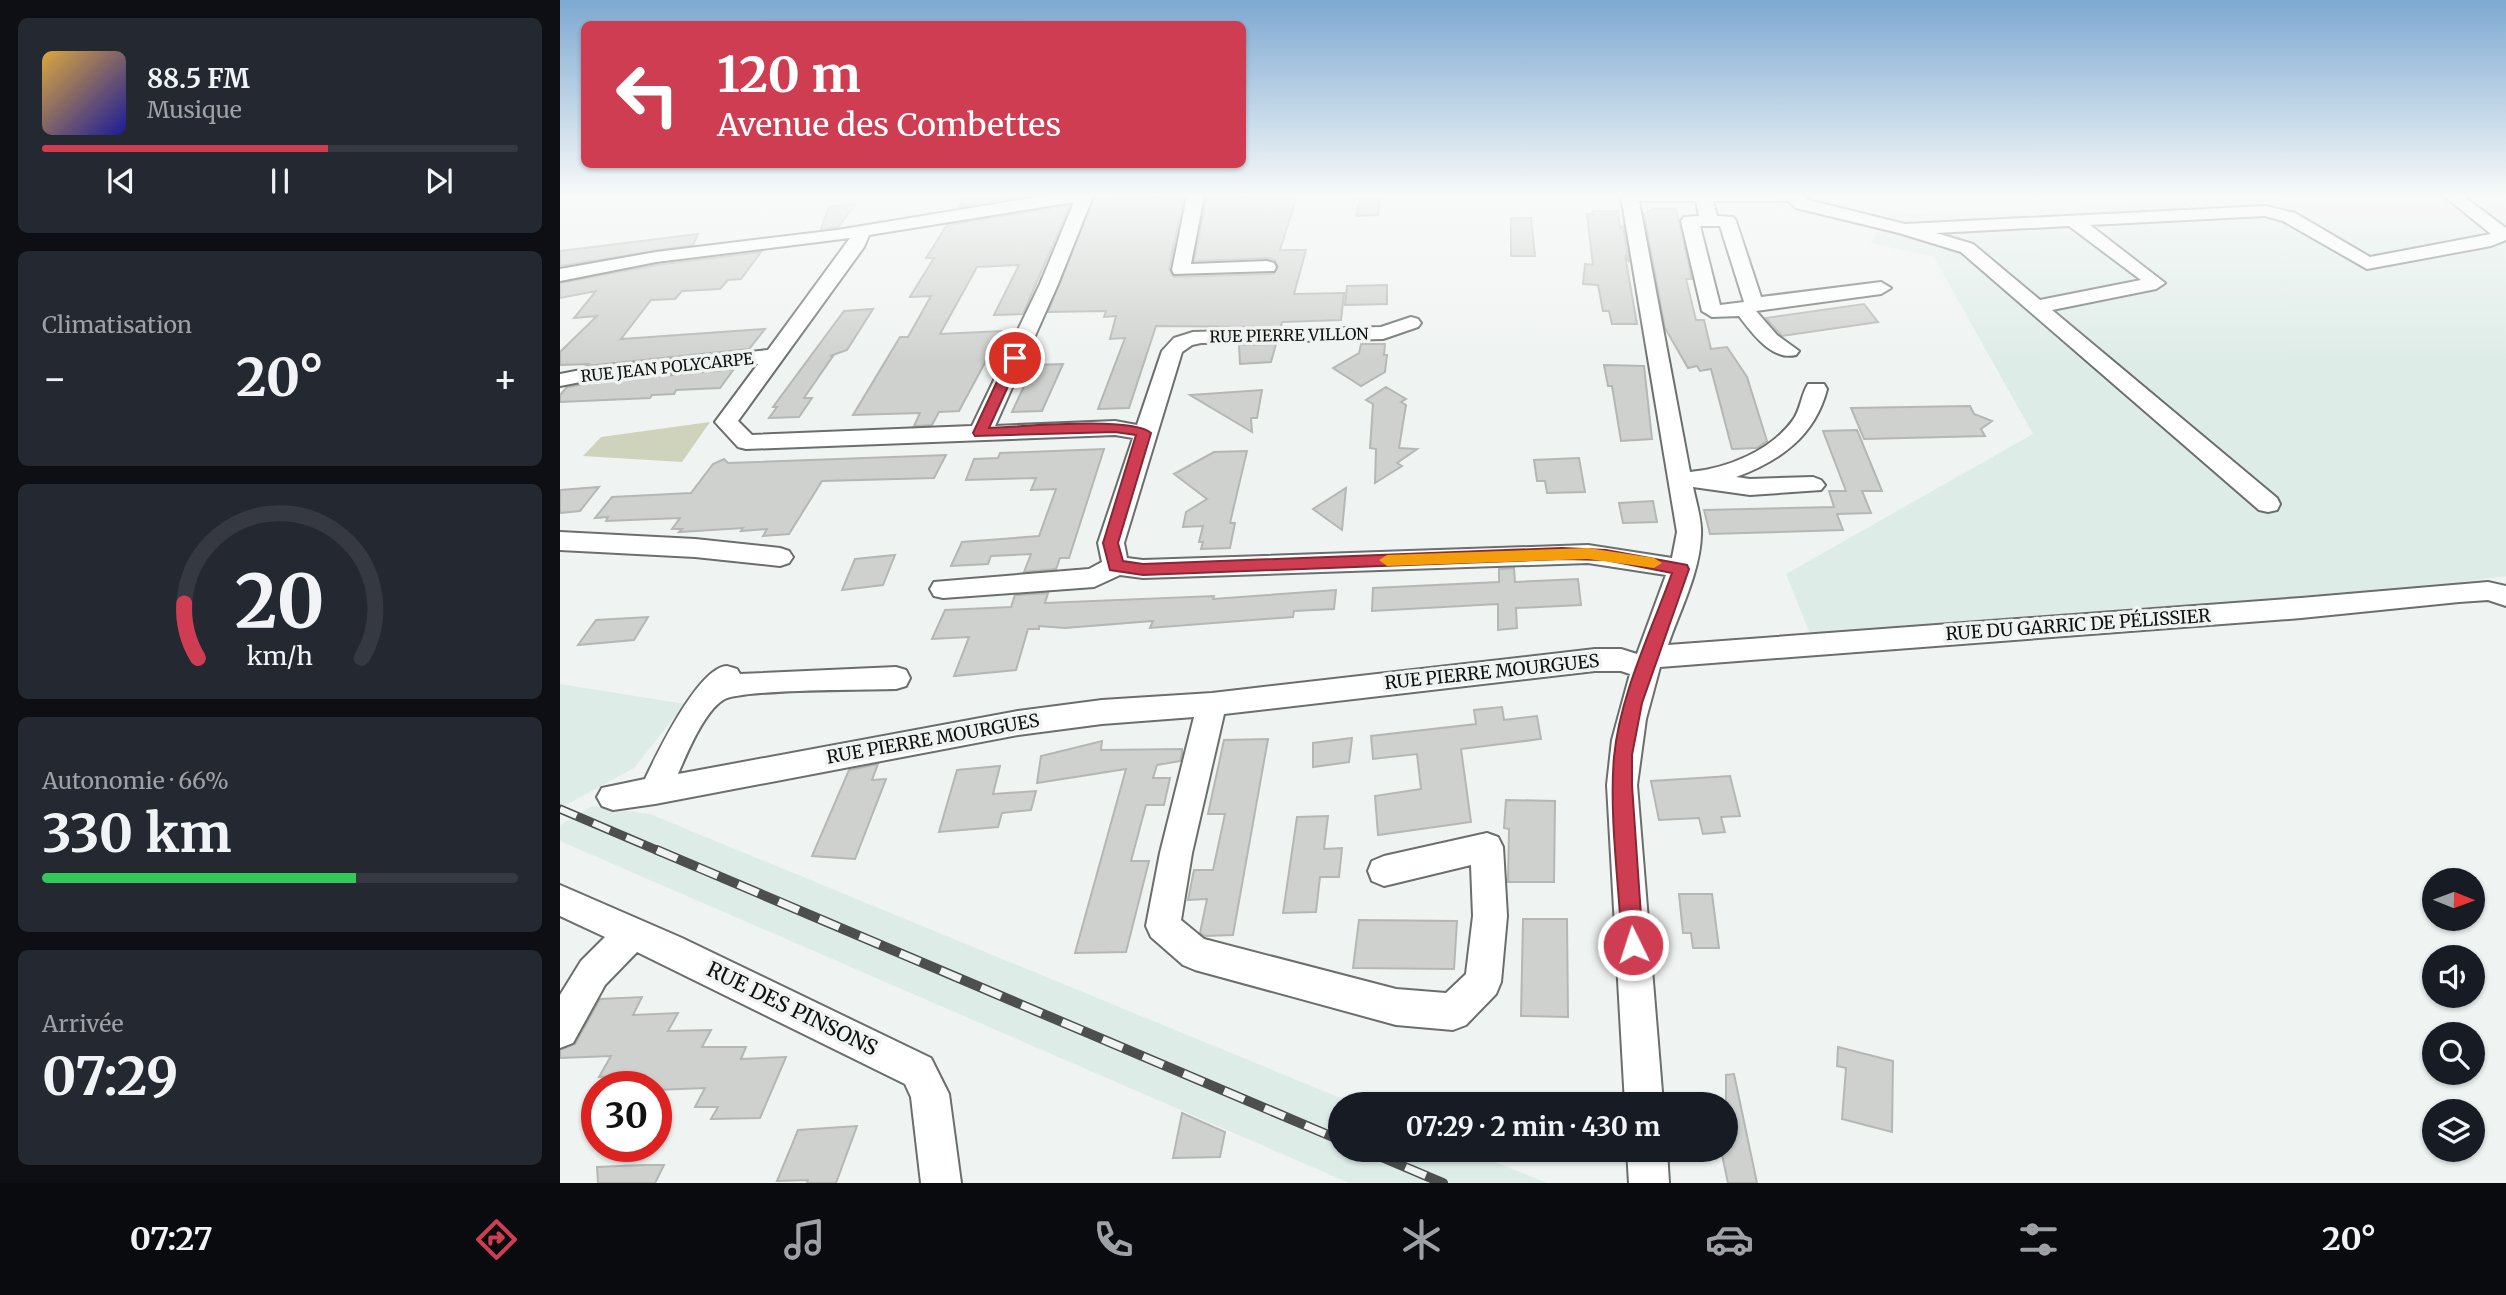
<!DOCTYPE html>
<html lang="fr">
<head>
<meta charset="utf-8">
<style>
  :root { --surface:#171b24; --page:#242831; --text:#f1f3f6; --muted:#9ea1a6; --line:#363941; --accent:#ce3d51 }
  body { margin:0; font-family:Merriweather,serif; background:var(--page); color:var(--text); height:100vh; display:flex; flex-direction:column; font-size:26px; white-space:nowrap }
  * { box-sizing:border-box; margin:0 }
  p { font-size:23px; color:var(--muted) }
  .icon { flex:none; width:38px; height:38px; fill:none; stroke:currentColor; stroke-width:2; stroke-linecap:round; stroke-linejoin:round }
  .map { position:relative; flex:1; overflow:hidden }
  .details { display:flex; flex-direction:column; gap:18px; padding:18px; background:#0d0f14; width:560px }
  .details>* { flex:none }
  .guide { position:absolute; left:21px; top:21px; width:665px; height:147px; border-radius:10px; box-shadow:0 2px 5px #0004; background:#ce3d51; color:#fff; overflow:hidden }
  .needle { width:46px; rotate:91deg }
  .controls { position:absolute; left:1862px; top:868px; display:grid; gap:14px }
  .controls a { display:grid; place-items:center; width:63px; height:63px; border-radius:50%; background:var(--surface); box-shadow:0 2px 5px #0004; font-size:35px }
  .speed { position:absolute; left:21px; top:1071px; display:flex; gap:14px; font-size:35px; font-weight:700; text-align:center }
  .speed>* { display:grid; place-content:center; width:91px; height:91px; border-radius:50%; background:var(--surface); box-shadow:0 2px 5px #0004; line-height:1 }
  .speed .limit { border:10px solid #d22; background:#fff; color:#111 }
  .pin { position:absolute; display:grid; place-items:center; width:60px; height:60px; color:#fff; margin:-30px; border:4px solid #fff; border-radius:50%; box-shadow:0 2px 7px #0007 }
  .me { position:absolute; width:77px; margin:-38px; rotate:356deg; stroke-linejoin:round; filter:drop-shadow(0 0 5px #0008) }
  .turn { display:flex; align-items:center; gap:24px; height:147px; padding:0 21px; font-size:32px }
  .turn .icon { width:91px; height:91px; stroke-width:2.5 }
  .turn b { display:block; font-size:49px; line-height:60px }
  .big { font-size:52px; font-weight:700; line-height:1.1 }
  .details .tile { flex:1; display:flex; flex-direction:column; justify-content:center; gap:10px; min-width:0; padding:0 24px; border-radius:10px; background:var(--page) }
  .details .dial { align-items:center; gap:0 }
  .dial svg { height:182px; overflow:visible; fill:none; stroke:var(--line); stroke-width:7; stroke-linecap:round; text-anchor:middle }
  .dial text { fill:var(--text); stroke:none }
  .song { display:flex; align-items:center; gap:21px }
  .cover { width:84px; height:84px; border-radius:10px; background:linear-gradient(135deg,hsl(40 70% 55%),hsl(240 70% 35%)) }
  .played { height:7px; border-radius:4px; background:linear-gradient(90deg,var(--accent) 60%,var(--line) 60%) }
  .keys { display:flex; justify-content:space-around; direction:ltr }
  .heat { display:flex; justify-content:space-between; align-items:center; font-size:38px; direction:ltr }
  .charge { height:10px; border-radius:5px; background:linear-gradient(90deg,#34c759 66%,var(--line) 0) }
  .trip { position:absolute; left:768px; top:1092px; width:410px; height:70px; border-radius:35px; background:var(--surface); box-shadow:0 2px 5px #0004; font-weight:700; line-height:70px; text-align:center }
  .tabs { display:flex; height:112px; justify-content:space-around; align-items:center; background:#090b0e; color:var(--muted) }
  .tabs .icon { width:49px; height:49px }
  .tabs .active { color:var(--accent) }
  .tabs b { font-size:32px; color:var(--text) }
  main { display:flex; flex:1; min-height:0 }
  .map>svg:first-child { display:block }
  .built { fill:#deece8 }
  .green { fill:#cfd3bb }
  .building { fill:#ced1ce; stroke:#b4b7b4; stroke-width:2 }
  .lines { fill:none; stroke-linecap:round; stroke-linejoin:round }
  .minor-casing { stroke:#6a6e6d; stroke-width:4 }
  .minor { fill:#fff; fill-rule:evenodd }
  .rail-far1-casing { stroke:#4d4f4f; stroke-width:9 }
  .rail-casing { stroke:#4d4f4f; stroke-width:10 }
  .rail-far1 { stroke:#eff3f2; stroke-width:6; stroke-dasharray:18; stroke-linecap:butt }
  .rail { stroke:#eff3f2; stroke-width:7; stroke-dasharray:22; stroke-linecap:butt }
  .route { fill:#ce3d51; stroke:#862835; stroke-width:2 }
  .slow { fill:#f59e0b }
  .labels { text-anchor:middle; stroke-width:7; stroke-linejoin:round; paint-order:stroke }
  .far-street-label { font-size:16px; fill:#101111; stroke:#eff3f2 }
  .street-label { font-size:18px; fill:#101111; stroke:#eff3f2 }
  .near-street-label { font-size:21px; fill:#101111; stroke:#eff3f2 }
</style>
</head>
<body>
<main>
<section class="details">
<div class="tile">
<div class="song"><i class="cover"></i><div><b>88.5 FM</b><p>Musique</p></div></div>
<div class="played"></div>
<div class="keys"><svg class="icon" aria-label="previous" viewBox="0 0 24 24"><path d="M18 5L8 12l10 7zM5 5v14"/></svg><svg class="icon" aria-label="pause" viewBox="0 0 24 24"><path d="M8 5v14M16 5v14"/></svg><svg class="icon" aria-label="next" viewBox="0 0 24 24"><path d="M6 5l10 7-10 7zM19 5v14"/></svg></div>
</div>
<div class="tile"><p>Climatisation</p>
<div class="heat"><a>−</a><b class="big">20°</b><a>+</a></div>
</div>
<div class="tile dial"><svg viewBox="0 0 100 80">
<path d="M14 69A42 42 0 1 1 86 69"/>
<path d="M14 69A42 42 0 0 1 8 45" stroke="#ce3d51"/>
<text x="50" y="56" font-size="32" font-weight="700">20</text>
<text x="50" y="72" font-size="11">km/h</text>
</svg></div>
<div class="tile"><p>Autonomie · 66%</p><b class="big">330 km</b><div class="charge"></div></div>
<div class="tile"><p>Arrivée</p><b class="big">07:29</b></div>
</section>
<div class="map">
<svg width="1946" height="1183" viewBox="0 0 1946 1183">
  <rect width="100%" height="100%" fill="#eff3f2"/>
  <path class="built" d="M1558,196h388v380l-125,17 -569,46 -26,-65 247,-140 -99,-177 -64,-14 20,-30 3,2 231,-11z
    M0,684l125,20 -51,64 -74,40z
    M32,806l58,8 705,290h-15v46h126l81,33h-198l-789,-342v-16z"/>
  <path class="green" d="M150,422l-28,40 -99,-6 18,-19z"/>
  <path class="building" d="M405,196h61l-68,11z
    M535,196h26l-1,3 64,-3 -15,73 5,8 100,-3 4,-8 -3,-6 -7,-2 -74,3 13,-65 89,3 -16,51h26l-12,44 50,-1 -3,27 -59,2 -1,5 -125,-1 -27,82 -31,1 27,-71 -15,1 6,-23 -12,1 2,-6 -58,1z
    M800,196h20l-2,19 -22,1z
    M296,204l-18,23 -17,2 8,-22z
    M510,205l-47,109 -29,1 25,-50 -42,2 -37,67 62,-3 -43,80 -20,1 -7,13 -18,1 6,-13 -67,2 47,-78h8l23,-41 -21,1 24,-39h-8l21,-33z
    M1093,209h23l16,70h-6l10,41h8l7,29 16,-2 20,30 20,64 -10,7 -25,1 -21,-80 -11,2 -3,-5 -9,2 -23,-40 -21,-114z
    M1033,211h25l2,17 3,-2 6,36 -4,-7 12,69h-25l-3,-13h-6l-5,-26 -15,-1 2,-20 8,1 -6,-51h6z
    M951,218h20l4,38h-24z
    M138,234l-5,11 -133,21v-15z
    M201,252l-20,27 -13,1 -8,9 -38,2 -7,8 -24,1 -30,39 144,-10 -16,20 -163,17 2,-2 -28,1v-13l37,-36 -23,2 22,-27 -36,7v-15l96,-18z
    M827,285v19l-42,1 2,-19z
    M1304,304l14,18 -96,14 -16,-18z
    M313,309l-26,41 -17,6h3l-29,42h8l-13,19 -30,1 8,-11h-4l71,-96z
    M716,344l-5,18 -31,2 -1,-19z
    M801,344h24l-1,11h3l-2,17 -24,14 -28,-18 26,-15z
    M503,364l-21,47 -30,1 22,-47z
    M1044,365l40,1 8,73 -31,2 -9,-55h-4z
    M174,369l-14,19 -44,2 -2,4 -22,1 -2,3 -90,4v-7l7,-8 24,-4z
    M826,387l20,12 -5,3 5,3 -7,43 18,1 -20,14 5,3 -27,17 1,-34 -6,-1 3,-44 -7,-4z
    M702,390l-5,28h-6l1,14 -62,-37z
    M1410,406l4,8 18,7 -11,8 4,7 -121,3 -13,-31z
    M1297,430l25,61h-20l9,22 -34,1 6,16 -133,4 -6,-24 130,-3 -5,-16h17l-23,-60z
    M544,449l-35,109h-9l-4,11 -32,3 7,-18 -40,2 -3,8 -37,2 11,-24 77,-6 17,-47 -25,1 5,-12 -70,2 8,-21 24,-1 2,-5z
    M687,451l-17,72h5l-5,25 -29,1 2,-7h-4l4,-16 -20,1 3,-15 21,-13 -33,-25 40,-22z
    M386,455l-12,23 -112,3 -33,53 -26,2 4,-7 -26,2 2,-3 -64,4 3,-3h-10l8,-11 -74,3 2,-4 -13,1 17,-21 79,-4 22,-29 11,-5 4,4z
    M1019,458l6,34 -38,1 -2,-12h-8l-3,-21z
    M39,487l-19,24 -20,2v-23z
    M786,488l-4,42 -29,-21z
    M1093,501l4,21 -34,1 -4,-20z
    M335,555l-12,30 -41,5 13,-31z
    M954,568l1,14 63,-3 3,26 -65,3 1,20 -19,2v-26l-126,7 1,-23 126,-6v-13z
    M776,590l-2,19 -40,2 -1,6 -143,11 3,-7 -88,7 -26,-2v3h-11l-12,41 -62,6 15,-39 -37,2 13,-29 66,-3 4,-12 33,-2 -3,10 169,-7 -1,3z
    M88,617l-14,23 -56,5 18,-25z
    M942,707l2,13 33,-4 4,23 -80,10 10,73 -93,13 -3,-39 46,-7 -4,-35 -44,5 -2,-23 105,-12 -2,-14z
    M792,738l-3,24 -36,5v-24z
    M708,739l-35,196 -28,1 -5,-3 7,-34 -19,1 6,-30h19l12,-56h-17l16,-74z
    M542,741l-1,9 81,-1v5l-2,7 -23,4 -4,13h17l-6,27h-18l-15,56h18l-23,91 -51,1 51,-184 -89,14 4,-27z
    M318,764l-6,16 14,-1 -31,80 -43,-3 37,-86z
    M440,766l-7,28 43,-3 -5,19 -29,3 -4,14 -59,5 18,-62z
    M1170,776l10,40 -19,1 4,15 -22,2 -4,-16 -40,2 -8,-39z
    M946,800l49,1 -1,81h-46l1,-53 -5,-1z
    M768,816l-4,33 18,-1 -3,29h-19l-4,35 -33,1 14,-96z
    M1119,894h33l7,54h-26l-2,-15h-8z
    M963,919h44l1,98 -47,-1z
    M799,920l98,1 -3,48 -101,-1z
    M82,997l-9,18 45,-2 -10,18 43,-1 -9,17h44l-5,12 45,-2 -26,61 -49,1 7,-12h-23l10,-19 -49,2v-3h-17l6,-12 -46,2 12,-21 -51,2v-8l15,-6 25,-45z
    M1278,1047l55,14 -1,71 -50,-13 4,-51 -9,-2z
    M1174,1074l23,109h-29l-7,-33h5v-75z
    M622,1113l43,19 -5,25 -47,1z
    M297,1126l-21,57h-29l1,-3 -31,1 21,-51z
    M85,1165h19l-9,18h-57l-1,-16z"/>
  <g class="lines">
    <g class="minor-casing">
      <path id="minor" d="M484,196h49l-35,88 -63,142 120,-5 22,4 25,-74 12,-13 19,-6 188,-5 30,-10 7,2 3,4 -3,4 -35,12 -182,4 -9,2 -10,7 -58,191 3,15 16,2 445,-15 84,13 5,-26 -56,-336h182l5,4 97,24 360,-18 30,7 75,44 121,-23 -47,-38h19l43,32v12l-15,6 -124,23 -84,-48 -18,-5 -175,9 75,58 -9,6 -104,21 225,188 3,6 -3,6 -9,2 -9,-2 -298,-258 -62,-19 -103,-25 -8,-7h-75l4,15 16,1 3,4 25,76 120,-15 10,6 -10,6 -125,17 21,24 22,16 -3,4c-24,6 -44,-22 -57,-39l-27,1 -10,-6 -21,-90 3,-4 15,-1 -3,-15h-57l51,271c36,-3 81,-21 103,-52 8,-11 8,-25 15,-36h16l3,5c-12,47 -47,72 -91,88l14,2 63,-2 8,3 4,5 -4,5 -71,5 -57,-8c3,15 9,33 8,48 -1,37 -21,75 -33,110l633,-47 187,-16 18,4v20l-18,-6 -29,2 -158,16 -641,49 -14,52 -9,66 26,319h-38l-18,-319 5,-45 18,-66 -9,-3h-26l-371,43 -32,139 -11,67 23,19 192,50 50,4 20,-19 7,-58 -2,-51 -87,21 -12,-5 -4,-10 4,-10 12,-5 103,-23 11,4 5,10 4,69 -6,66 -5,12 -30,31 -13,5 -57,-5 -201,-55 -12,-5 -32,-28 -5,-11 14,-73 34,-136 -92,7 -84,11 -363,69 -42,6 -11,-4 -5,-9 5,-9 43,-9c11,-23 53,-112 82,-113 1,0 9,3 10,3l3,5 156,-7 10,3 4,8 -4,8 -10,3c-29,1 -156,0 -173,11 -19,12 -36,53 -45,74l340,-63 84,-11 110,-7 383,-44h26l16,5 29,-79 -78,-12 -445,15 -23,-3 -26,12 -151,11 -9,-2 -4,-7 4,-7 155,-13 13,-7 -4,-19 35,-105 -18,-3 -369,14 -8,-2 -23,-25 43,-58 -167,16 -31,6v-12l31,-6 177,-18 82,-112 -194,24 -96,19v-12l96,-17 181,-22zM514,202l-34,82 -68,142 -220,9 -14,-14 126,-174 5,-12zM1140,226h20l24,76 -24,3zM1509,226l72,54 -101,20 -67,-56 -37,-11z
        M627,196h17l-13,68 76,-3 7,2 2,4 -2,4 -100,3 -2,-4z
        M0,532l135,7 85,9 9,3 4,6 -4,6 -9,3 -85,-9 -135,-7z
        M0,885l122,53 249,120 18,36 12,89h-40l-10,-86 -6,-13 -268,-132 -32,33 -32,58 -13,5v-53l21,-34 24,-24 -45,-21z
        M1067,1150h40l2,33h-40z"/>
    </g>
    <use href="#minor" class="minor"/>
    <g class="rail-far1-casing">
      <path id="rail-far1" d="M0,809l101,43"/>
    </g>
    <g class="rail-casing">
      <path id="rail" d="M97,850l683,290
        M805,1150l78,33"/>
    </g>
    <use href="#rail-far1" class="rail-far1"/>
    <use href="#rail" class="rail"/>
  </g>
  <linearGradient id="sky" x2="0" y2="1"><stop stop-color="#7da9d1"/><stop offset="0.54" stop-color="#f8faf9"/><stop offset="1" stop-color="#f8faf9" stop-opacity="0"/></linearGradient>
  <rect width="1946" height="362" fill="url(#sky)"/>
  <path class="route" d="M455,354l6,4 -32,70c29,-1 143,-12 162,5l-33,110 5,18 20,3 419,-16 44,2 81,15 2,4 -47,134 -10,52v30l11,160 -3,7 -7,3 -8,-3 -3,-7c-3,-59 -13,-131 -8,-188 6,-63 37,-125 58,-184l-66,-13 -44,-1 -419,16 -33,-5 -7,-27 33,-108 -21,-3 -140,4 -2,-3 35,-75z"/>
  <path class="slow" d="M1028,548l66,10 8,5 -8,5 -66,-9 -201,7 -8,-6 8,-5z"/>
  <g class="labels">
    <g class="far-street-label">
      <text transform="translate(729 335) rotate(-1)" y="6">RUE PIERRE VILLON</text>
      <text transform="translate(107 367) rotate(-6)" y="6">RUE JEAN POLYCARPE</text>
    </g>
    <g class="street-label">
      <text transform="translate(1518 625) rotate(-4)" y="6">RUE DU GARRIC DE PÉLISSIER</text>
      <text transform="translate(932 672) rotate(-6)" y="6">RUE PIERRE MOURGUES</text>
      <text transform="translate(373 739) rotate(-10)" y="6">RUE PIERRE MOURGUES</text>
    </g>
    <g class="near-street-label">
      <text transform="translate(232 1009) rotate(26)" y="7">RUE DES PINSONS</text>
    </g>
  </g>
</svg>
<div class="controls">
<a><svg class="needle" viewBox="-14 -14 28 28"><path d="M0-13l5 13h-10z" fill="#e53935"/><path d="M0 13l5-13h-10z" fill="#9ea1a6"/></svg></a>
<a><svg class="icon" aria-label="sound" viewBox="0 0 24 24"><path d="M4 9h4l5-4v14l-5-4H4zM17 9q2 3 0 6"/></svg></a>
<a><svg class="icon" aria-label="search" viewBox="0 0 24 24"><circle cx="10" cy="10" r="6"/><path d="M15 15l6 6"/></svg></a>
<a><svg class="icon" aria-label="layers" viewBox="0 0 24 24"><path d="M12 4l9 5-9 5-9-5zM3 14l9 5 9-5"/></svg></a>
</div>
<div class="speed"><div class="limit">30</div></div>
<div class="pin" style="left:455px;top:358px;background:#d93025"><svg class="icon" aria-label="arrive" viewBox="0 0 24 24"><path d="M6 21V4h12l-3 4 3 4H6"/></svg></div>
<svg class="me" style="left:1073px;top:945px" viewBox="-20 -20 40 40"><circle r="17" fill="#ce3d51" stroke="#fff" stroke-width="3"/><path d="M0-11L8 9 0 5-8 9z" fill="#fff"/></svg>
<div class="trip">07:29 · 2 min · 430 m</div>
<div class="guide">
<div class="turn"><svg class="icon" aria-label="left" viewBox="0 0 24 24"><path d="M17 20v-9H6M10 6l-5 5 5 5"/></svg><div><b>120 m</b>Avenue des Combettes</div></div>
</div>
</div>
</main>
<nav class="tabs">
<b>07:27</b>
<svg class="icon active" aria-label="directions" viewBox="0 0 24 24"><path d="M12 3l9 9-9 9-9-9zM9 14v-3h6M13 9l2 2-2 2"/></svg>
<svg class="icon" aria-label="music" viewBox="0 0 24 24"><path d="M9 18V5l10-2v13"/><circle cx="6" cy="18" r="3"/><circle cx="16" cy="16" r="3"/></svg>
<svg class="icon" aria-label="phone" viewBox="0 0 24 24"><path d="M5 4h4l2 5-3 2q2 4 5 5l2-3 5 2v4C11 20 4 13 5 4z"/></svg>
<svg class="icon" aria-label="climate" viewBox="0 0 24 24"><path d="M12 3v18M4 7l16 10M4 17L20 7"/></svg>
<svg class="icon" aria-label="car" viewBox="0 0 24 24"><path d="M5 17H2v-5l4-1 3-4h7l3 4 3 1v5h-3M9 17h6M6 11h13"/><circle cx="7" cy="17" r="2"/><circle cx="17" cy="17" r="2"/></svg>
<svg class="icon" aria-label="filters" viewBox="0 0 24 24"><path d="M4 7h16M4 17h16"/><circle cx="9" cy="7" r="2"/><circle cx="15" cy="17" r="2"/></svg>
<b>20°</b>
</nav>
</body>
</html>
